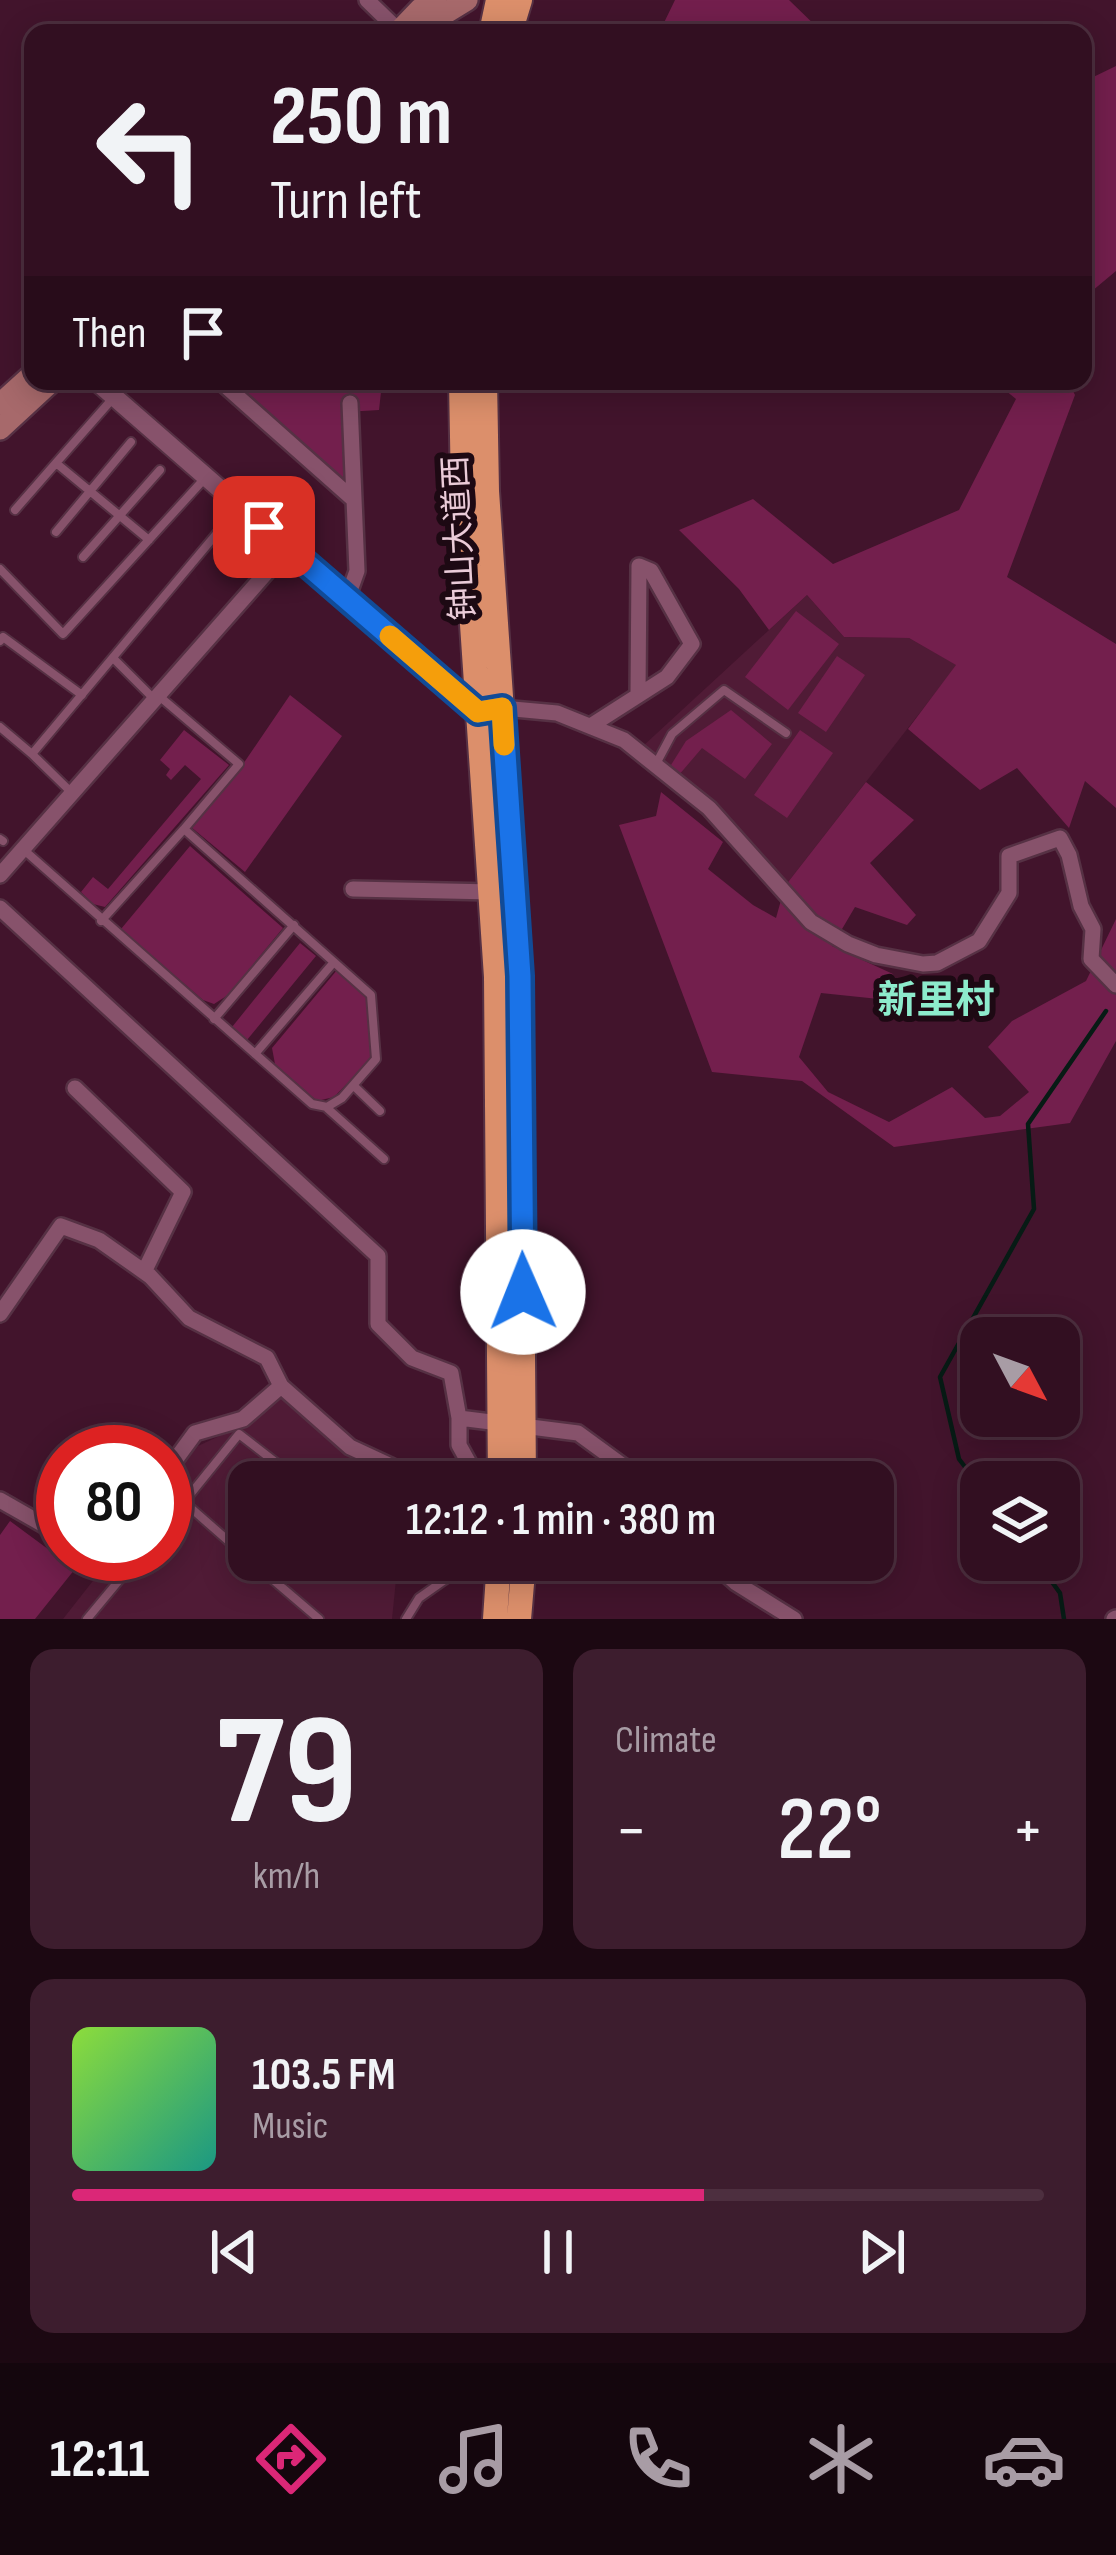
<!DOCTYPE html>
<html lang="en">
<head>
<meta charset="utf-8">
<style>
  :root { --surface:#320f21; --page:#3d1d2e; --text:#f1f3f6; --muted:#a89ca5; --line:#4d2f3f; --accent:#db2777 }
  body { margin:0; font-family:"Sofia Sans Condensed","Noto Sans SC",sans-serif; background:var(--page); color:var(--text); height:100vh; display:flex; flex-direction:column; font-size:45px; white-space:nowrap }
  * { box-sizing:border-box; margin:0 }
  p { font-size:39px; color:var(--muted) }
  .icon { flex:none; width:66px; height:66px; fill:none; stroke:currentColor; stroke-width:2; stroke-linecap:round; stroke-linejoin:round }
  .map { position:relative; height:1619px; overflow:hidden }
  .details { display:flex; flex-direction:column; gap:30px; padding:30px; background:#1c0812; flex:1 }
  .details>* { flex:none }
  .hud { position:absolute; left:24px; top:24px; width:1068px; height:366px; border-radius:24px; box-shadow:0 6px 30px #0003,0 0 0 3px var(--line); background:#320f21; color:var(--text); overflow:hidden }
  .needle { width:78px; rotate:131deg }
  .buttons { position:absolute; left:960px; top:1317px; display:grid; gap:24px }
  .buttons a { display:grid; place-items:center; width:120px; height:120px; border-radius:24px; background:var(--surface); box-shadow:0 6px 30px #0003,0 0 0 3px var(--line); font-size:60px }
  .speed { position:absolute; left:36px; top:1425px; display:flex; gap:24px; font-size:60px; font-weight:700; text-align:center }
  .speed>* { display:grid; place-content:center; width:156px; height:156px; border-radius:50%; background:var(--surface); box-shadow:0 6px 30px #0003,0 0 0 3px var(--line); line-height:1 }
  .speed .limit { border:18px solid #d22; background:#fff; color:#111 }
  .pin { position:absolute; display:grid; place-items:center; width:102px; height:102px; color:#fff; margin:-51px; border-radius:24px; box-shadow:0 6px 18px #0006 }
  .me { position:absolute; width:132px; margin:-66px; rotate:359deg; stroke-linejoin:round; filter:drop-shadow(0 0 9px #0008) }
  .turn { display:flex; align-items:center; gap:42px; height:252px; padding:0 48px; font-size:54px }
  .turn .icon { width:156px; height:156px; stroke-width:2.5 }
  .turn b { display:block; font-size:84px; line-height:102px }
  .then { display:flex; align-items:center; height:114px; padding:0 48px; background:#0003; gap:24px; font-size:45px }
  .big { font-size:90px; font-weight:600; line-height:1.1 }
  .details .card { flex:1; display:flex; flex-direction:column; justify-content:center; gap:18px; min-width:0; padding:0 42px; border-radius:24px; background:var(--page) }
  .details .dial { align-items:center; gap:0 }
  .dial b { font-size:156px; line-height:1 }
  .song { display:flex; align-items:center; gap:36px }
  .cover { width:144px; height:144px; border-radius:18px; background:linear-gradient(135deg,hsl(90 70% 55%),hsl(170 70% 35%)) }
  .played { height:12px; border-radius:6px; background:linear-gradient(90deg,var(--accent) 65%,var(--line) 65%) }
  .keys { display:flex; justify-content:space-around; direction:ltr }
  .heat { display:flex; justify-content:space-between; align-items:center; font-size:66px; direction:ltr }
  .details .tiles { flex:1; display:grid; gap:30px; grid-template-columns:1fr 1fr }
  .card:last-child { grid-column:span 2 }
  .trip { position:absolute; left:228px; top:1461px; width:666px; height:120px; border-radius:24px; background:var(--surface); box-shadow:0 6px 30px #0003,0 0 0 3px var(--line); font-weight:600; line-height:120px; text-align:center }
  .tabs { display:flex; height:192px; justify-content:space-around; align-items:center; background:#14060d; color:var(--muted) }
  .tabs .icon { width:84px; height:84px }
  .tabs .active { color:var(--accent) }
  .tabs b { font-size:54px; color:var(--text) }
  .map>svg:first-child { display:block }
  .built { fill:#501b36 }
  .green { fill:#731f4d }
  .lines { fill:none; stroke-linecap:round; stroke-linejoin:round }
  .stream { stroke:#071b15; stroke-width:4.5 }
  .service-casing { stroke:#563144; stroke-width:12 }
  .minor-casing { stroke:#563144; stroke-width:20 }
  .tertiary-casing { stroke:#563144; stroke-width:22 }
  .secondary-casing { stroke:#563144; stroke-width:26 }
  .trunk-casing { stroke:#563144; stroke-width:28 }
  .service { stroke:#87526b; stroke-width:8 }
  .minor { stroke:#87526b; stroke-width:15 }
  .tertiary { stroke:#87526b; stroke-width:18 }
  .secondary { stroke:#a7696b; stroke-width:21 }
  .trunk { stroke:#dc8f6b; stroke-width:24 }
  .route-casing { stroke:#114b97; stroke-width:30 }
  .route { stroke:#1a73e8; stroke-width:21 }
  .slow { stroke:#f59e0b; stroke-width:21 }
  .labels { text-anchor:middle; stroke-width:12; stroke-linejoin:round; paint-order:stroke }
  .street-label { font-size:33px; fill:#eacbd8; stroke:#1d0913 }
  .quarter-label { font-size:39px; font-weight:bold; fill:#8debcc; stroke:#1d0913 }
</style>
</head>
<body>
<div class="map">
<svg width="1116" height="1619" viewBox="0 0 1116 1619">
  <rect width="100%" height="100%" fill="#42142c"/>
  <path class="built" d="M807,595l37,42 65,1 48,27 -172,221 -142,-140z
    M280,1393l67,60 37,18 11,11h-146v78h149l-6,59h-329l51,-65h51v-66l33,-42 45,-21z"/>
  <path class="green" d="M675,0h114l34,33h-164z
    M1116,66v205l-24,20 -9,-5v-204z
    M229,381h168l-15,2 -3,27 -34,2 3,71z
    M994,381h74l7,14 -68,182 109,67v164l-31,-27 -16,47 -52,-60 -37,22 -72,-61 48,-64 -47,-27 -65,-1 -37,-42 -38,35 -30,-41 -60,-59 74,-31 80,65 126,-54 57,-111z
    M796,611l43,33 -51,66 -43,-33z
    M837,656l28,19 -39,57 -28,-19z
    M290,695l52,41 -97,136 -54,-45 50,-60z
    M731,710l41,34 -27,35 -43,-31 -24,28 -7,-11 15,-24z
    M184,730l45,35 -124,142 -12,-3 -12,-12 12,-15 15,12 93,-110 -16,-14 -14,15 -5,-5 4,-6 -10,-9z
    M800,730l33,23 -46,65 -33,-23z
    M866,782l48,38 -44,43 46,52 -9,10 -52,-18 -23,39 61,28 5,27 -77,-8 -22,64 29,35 61,30 63,-35 33,31 15,-2 29,-24 -41,-45 24,-26 74,-40 30,-62v122l-46,82 -176,24 -92,-66 -90,-9 -93,-247 37,-9 5,-24 62,50 -15,27 45,36 23,13 9,-32z
    M190,846l93,82 -55,67 -14,9 -11,-4 -82,-71z
    M300,943l16,13 -69,84 -15,-13z
    M337,970l31,28 5,59 -39,40 -17,4 -42,-37 -3,-16z
    M10,1521l65,48 -40,50h-35v-84z"/>
  <g class="lines">
    <path class="stream" d="M981,1488l-22,-29 -19,-82 94,-168 -6,-85 78,-113
      M1036,1560l24,33 4,26"/>
    <g class="service-casing">
      <path id="service" d="M114,397l-58,66 93,77
        M15,510l41,-47
        M56,532l75,-90
        M83,557l77,-87
        M0,569l63,65 143,-157
        M0,641l3,-4 79,58
        M113,658l41,41
        M159,696l80,68 -55,65
        M0,727l32,27 207,-247
        M32,754l39,38
        M656,764l16,-30 52,-44 62,43
        M0,839l3,2
        M24,850l288,254 15,3 15,-9 34,-39 -5,-64 -187,-166 -83,92
        M214,1019l80,-94
        M255,1054l79,-92
        M354,1086l26,25
        M327,1108l57,51
        M184,1502l55,-68 62,48
        M165,1525l19,-23 65,57
        M250,1560l69,59
        M279,1585l20,-25
        M87,1619l54,-65
        M406,1619l13,-21 37,-26 36,5"/>
    </g>
    <g class="minor-casing">
      <path id="minor" d="M367,0l34,33
        M220,381l134,119
        M347,599l10,-28 -7,-168
        M502,708l55,5 67,27 85,68 102,114 37,22 28,11 47,9 14,-1 42,-22 30,-48v-37l51,-18 9,17 12,51 12,23 -2,30 25,26
        M592,725l75,-48 25,-33 -41,-73 -12,-5 -1,129
        M0,875l288,-327
        M353,889l140,3
        M0,908l378,348v68l34,34 39,15 8,45 119,15 67,49
        M75,1088l108,104 -39,80
        M0,1314l61,-88 38,14 51,36 39,42 78,40 14,28
        M459,1418v27l11,20 -2,17
        M165,1474l30,-41 48,-14 38,-33 69,61 41,19 17,16
        M0,1500l63,36
        M710,1560l26,23 58,36
        M456,1572l1,-12
        M1114,1619l2,-1"/>
    </g>
    <g class="tertiary-casing">
      <path id="tertiary" d="M96,381l381,332 6,-2"/>
    </g>
    <g class="secondary-casing">
      <path id="secondary" d="M397,33l23,-24 16,-9
        M423,33l13,-14 31,-19
        M0,404l33,-30
        M0,429l52,-48"/>
    </g>
    <g class="trunk-casing">
      <path id="trunk" d="M491,33l7,-33
        M510,33l10,-33
        M461,381l2,111 33,485 4,505
        M485,381l2,110 33,485 4,506
        M495,1619l4,-59
        M519,1619l5,-59"/>
    </g>
    <use href="#service" class="service"/>
    <use href="#minor" class="minor"/>
    <use href="#tertiary" class="tertiary"/>
    <use href="#secondary" class="secondary"/>
    <use href="#trunk" class="trunk"/>
  </g>
  <g class="lines">
    <g class="route-casing">
      <path id="route" d="M264,527l214,185 24,-4 18,268 3,316"/>
    </g>
    <use href="#route" class="route"/>
    <path class="slow" d="M390,636l88,76 24,-4 2,37"/>
  </g>
  <g class="labels">
    <g class="street-label">
      <text transform="translate(458 538) rotate(-93)" y="12">钟山大道西</text>
    </g>
    <g class="quarter-label">
      <text x="936" y="1013">新里村</text>
    </g>
  </g>
</svg>
<div class="buttons">
<a><svg class="needle" viewBox="-14 -14 28 28"><path d="M0-13l5 13h-10z" fill="#e53935"/><path d="M0 13l5-13h-10z" fill="#a89ca5"/></svg></a>
<a><svg class="icon" aria-label="layers" viewBox="0 0 24 24"><path d="M12 4l9 5-9 5-9-5zM3 14l9 5 9-5"/></svg></a>
</div>
<div class="speed"><div class="limit">80</div></div>
<div class="pin" style="left:264px;top:527px;background:#d93025"><svg class="icon" aria-label="arrive" viewBox="0 0 24 24"><path d="M6 21V4h12l-3 4 3 4H6"/></svg></div>
<svg class="me" style="left:523px;top:1292px" viewBox="-20 -20 40 40"><circle r="19" fill="#fff"/><path d="M0-13L10 11 0 6-10 11z" fill="#1a73e8"/></svg>
<div class="trip">12:12 · 1 min · 380 m</div>
<div class="hud">
<div class="turn"><svg class="icon" aria-label="left" viewBox="0 0 24 24"><path d="M17 20v-9H6M10 6l-5 5 5 5"/></svg><div><b>250 m</b>Turn left</div></div>
<div class="then">Then<svg class="icon" aria-label="arrive" viewBox="0 0 24 24"><path d="M6 21V4h12l-3 4 3 4H6"/></svg></div>
</div>
</div>
<section class="details">
<div class="tiles">
<div class="card dial"><b>79</b><p>km/h</p></div>
<div class="card"><p>Climate</p>
<div class="heat"><a>−</a><b class="big">22°</b><a>+</a></div>
</div>
<div class="card">
<div class="song"><i class="cover"></i><div><b>103.5 FM</b><p>Music</p></div></div>
<div class="played"></div>
<div class="keys"><svg class="icon" aria-label="previous" viewBox="0 0 24 24"><path d="M18 5L8 12l10 7zM5 5v14"/></svg><svg class="icon" aria-label="pause" viewBox="0 0 24 24"><path d="M8 5v14M16 5v14"/></svg><svg class="icon" aria-label="next" viewBox="0 0 24 24"><path d="M6 5l10 7-10 7zM19 5v14"/></svg></div>
</div>
</div>
</section>
<nav class="tabs">
<b>12:11</b>
<svg class="icon active" aria-label="directions" viewBox="0 0 24 24"><path d="M12 3l9 9-9 9-9-9zM9 14v-3h6M13 9l2 2-2 2"/></svg>
<svg class="icon" aria-label="music" viewBox="0 0 24 24"><path d="M9 18V5l10-2v13"/><circle cx="6" cy="18" r="3"/><circle cx="16" cy="16" r="3"/></svg>
<svg class="icon" aria-label="phone" viewBox="0 0 24 24"><path d="M5 4h4l2 5-3 2q2 4 5 5l2-3 5 2v4C11 20 4 13 5 4z"/></svg>
<svg class="icon" aria-label="climate" viewBox="0 0 24 24"><path d="M12 3v18M4 7l16 10M4 17L20 7"/></svg>
<svg class="icon" aria-label="car" viewBox="0 0 24 24"><path d="M5 17H2v-5l4-1 3-4h7l3 4 3 1v5h-3M9 17h6M6 11h13"/><circle cx="7" cy="17" r="2"/><circle cx="17" cy="17" r="2"/></svg>
</nav>
</body>
</html>
